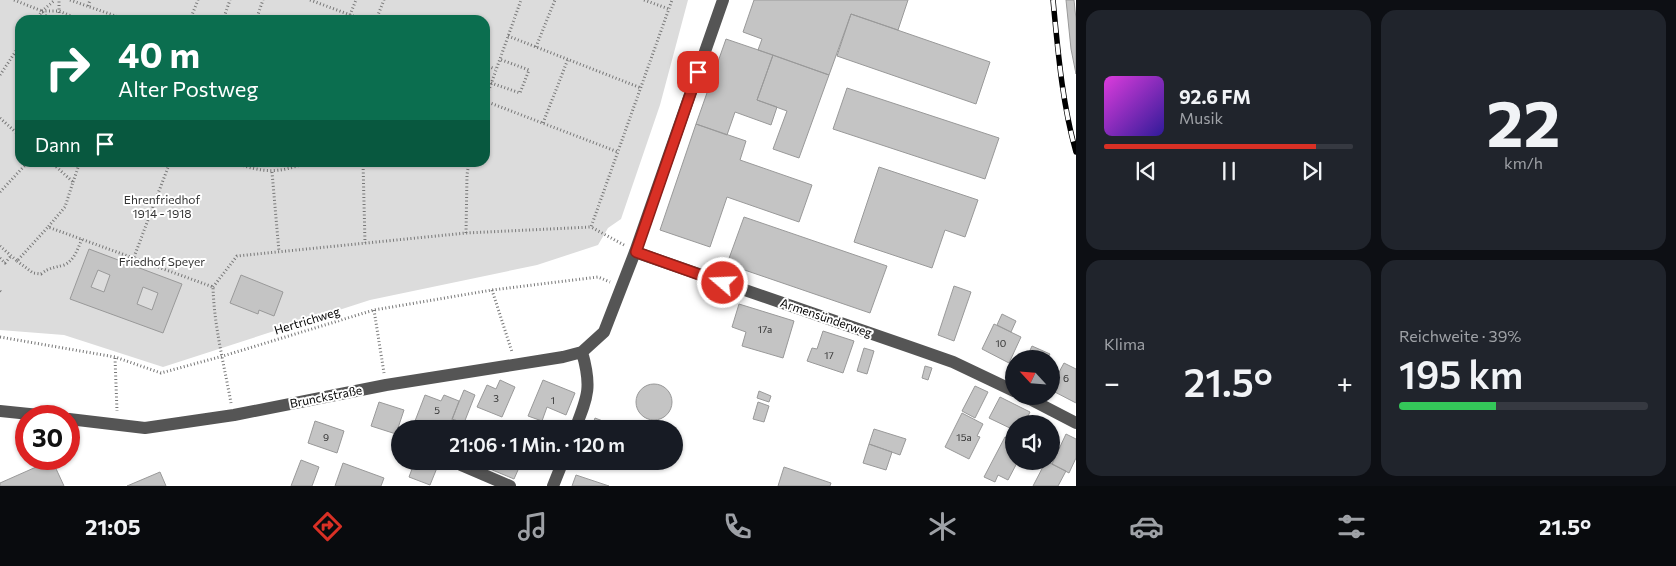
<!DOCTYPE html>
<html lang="de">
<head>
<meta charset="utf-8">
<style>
  :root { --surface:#171b24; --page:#20242c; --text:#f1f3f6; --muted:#9ea1a6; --line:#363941; --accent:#d93025 }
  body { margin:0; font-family:Commissioner,sans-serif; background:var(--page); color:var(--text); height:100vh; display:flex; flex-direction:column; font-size:19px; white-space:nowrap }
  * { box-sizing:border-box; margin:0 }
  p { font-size:16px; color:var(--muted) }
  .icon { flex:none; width:28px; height:28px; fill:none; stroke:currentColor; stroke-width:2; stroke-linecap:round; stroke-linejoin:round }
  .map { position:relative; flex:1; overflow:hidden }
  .side { display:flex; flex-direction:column; gap:10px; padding:10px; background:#0d0f14; width:600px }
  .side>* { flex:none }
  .hud { position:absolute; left:15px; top:15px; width:475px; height:152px; border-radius:15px; box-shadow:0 1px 4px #0004; background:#0b6e4f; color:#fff; overflow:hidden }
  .needle { width:32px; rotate:296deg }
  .tools { position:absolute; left:1005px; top:350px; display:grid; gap:10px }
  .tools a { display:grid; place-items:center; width:55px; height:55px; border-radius:50%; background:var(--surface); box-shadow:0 1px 4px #0004; font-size:25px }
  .speed { position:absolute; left:15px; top:405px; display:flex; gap:10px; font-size:25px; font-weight:700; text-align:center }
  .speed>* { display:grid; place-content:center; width:65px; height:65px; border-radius:50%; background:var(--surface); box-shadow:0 1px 4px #0004; line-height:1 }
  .speed .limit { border:8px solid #d22; background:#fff; color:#111 }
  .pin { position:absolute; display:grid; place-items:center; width:42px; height:42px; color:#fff; margin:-21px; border-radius:10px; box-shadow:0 2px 8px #0006 }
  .me { position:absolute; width:55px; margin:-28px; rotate:289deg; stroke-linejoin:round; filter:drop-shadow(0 0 4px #0008) }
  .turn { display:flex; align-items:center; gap:18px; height:105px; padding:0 20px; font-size:22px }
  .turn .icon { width:65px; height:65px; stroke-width:2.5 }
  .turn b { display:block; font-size:35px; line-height:42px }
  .then { display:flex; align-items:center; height:48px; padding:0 20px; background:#0003; gap:10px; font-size:19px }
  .big { font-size:38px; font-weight:600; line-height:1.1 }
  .side .widget { flex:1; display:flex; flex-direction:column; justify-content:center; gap:8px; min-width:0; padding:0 18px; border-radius:15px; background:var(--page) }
  .side .dial { align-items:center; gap:0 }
  .dial b { font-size:65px; line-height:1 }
  .song { display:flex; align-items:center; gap:15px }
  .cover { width:60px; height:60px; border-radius:8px; background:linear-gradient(135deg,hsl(300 70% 55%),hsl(250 70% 35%)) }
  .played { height:5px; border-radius:2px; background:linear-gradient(90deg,var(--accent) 85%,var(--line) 85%) }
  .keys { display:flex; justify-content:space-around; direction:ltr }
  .heat { display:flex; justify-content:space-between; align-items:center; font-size:28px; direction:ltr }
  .charge { height:8px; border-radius:4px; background:linear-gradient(90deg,#34c759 39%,var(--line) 0) }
  .side .tiles { flex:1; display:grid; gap:10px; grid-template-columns:repeat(2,1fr) }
  .trip { position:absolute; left:391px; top:420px; width:292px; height:50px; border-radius:25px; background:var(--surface); box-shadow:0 1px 4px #0004; font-weight:600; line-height:50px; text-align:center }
  .menu { display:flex; height:80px; justify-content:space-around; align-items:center; background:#090b0e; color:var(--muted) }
  .menu .icon { width:35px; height:35px }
  .menu .active { color:var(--accent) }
  .menu b { font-size:22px; color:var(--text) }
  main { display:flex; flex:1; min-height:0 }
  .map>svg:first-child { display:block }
  .green { fill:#dcdcdc; fill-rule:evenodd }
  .building { fill:#c4c4c4; stroke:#999; fill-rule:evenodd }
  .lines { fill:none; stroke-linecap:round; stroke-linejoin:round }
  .path { stroke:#777; stroke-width:3; stroke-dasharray:1 2.5; stroke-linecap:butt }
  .minor { stroke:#555; stroke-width:12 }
  .rail-casing { stroke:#000; stroke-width:5.5 }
  .rail { stroke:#fff; stroke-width:4; stroke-dasharray:11; stroke-linecap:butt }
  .route-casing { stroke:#8d1f18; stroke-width:12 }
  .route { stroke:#d93025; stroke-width:9 }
  .labels { text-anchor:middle; stroke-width:4; stroke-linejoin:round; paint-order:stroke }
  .number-label { font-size:10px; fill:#313131 }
  .park-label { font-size:12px; fill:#333; stroke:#fff }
  .street-label { font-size:12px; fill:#000; stroke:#fff }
</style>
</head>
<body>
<main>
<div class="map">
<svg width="1076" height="486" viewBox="0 0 1076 486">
  <rect width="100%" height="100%" fill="#fff"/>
  <path class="green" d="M0,0h688l-28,105 -39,114 -13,9 -10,17 -61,20 -167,35 -207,67 -99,-32 -64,-5zM20,20h465v142h-465z"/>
  <path class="building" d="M754,0h154l-10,30 -47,-16 -22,61 -71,-25 4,-11 -19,-7z
    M1066,0h8l2,19v55l-5,-25z
    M851,14l139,48 -14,42 -139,-48z
    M726,39l47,16 -16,45 20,7 -6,18 -36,-13 -8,23 -31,-11z
    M773,55l56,20 -30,83 -26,-9 14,-38 -30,-11z
    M847,88l152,50 -14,41 -152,-50z
    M696,124l50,17 -6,19 72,25 -13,37 -72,-25 -17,50 -50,-17z
    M879,167l99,33 -13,37 -20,-7 -13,38 -78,-26z
    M744,217l143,49 -17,47 -143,-49z
    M89,249l93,35 -19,49 -93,-34zM98,270l12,5 -6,17 -13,-5zM143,287l15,6 -6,17 -15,-6z
    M241,275l42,17 -9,24 -15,-6 -1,4 -28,-11z
    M954,286l17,6 -17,49 -16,-6z
    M739,304l55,17 -11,37 -41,-12 4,-14 -14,-5z
    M1002,314l14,7 -5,11 -14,-7z
    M994,324l27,13 -12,26 -27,-14z
    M823,331l31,10 -11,32 -36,-12 5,-13 5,1z
    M1032,346l18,8 -3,5h-21z
    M864,348l10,3 -7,23 -10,-3z
    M1064,363l12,6v34l-25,-13v-3z
    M925,366l7,2 -4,12 -6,-2z
    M500,380l15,7 -13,30 -25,-10 10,-22 9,4z
    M543,380l32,13 -9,22 -19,-8 -5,14 -14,-5z
    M636 402a18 18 0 1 1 36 0a18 18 0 1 1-36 0Z
    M975,386l13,6 -13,26 -13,-7z
    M464,390l11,5 -11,28 -12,-4z
    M759,391l12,5 -2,6 -12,-4z
    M425,395l16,6 3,-6 15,6 -10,27 -12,-4 -2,5h-1l-19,-8z
    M1000,397l30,15 -6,12h-10v6l-25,-12z
    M379,402l25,8 -8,24 -25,-8z
    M758,402l11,4 -5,16 -11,-3z
    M962,413l21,11 -6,12 3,1 -11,22 -24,-12z
    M595,418l13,5 -2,6h-15z
    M315,421l29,10 -7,22 -29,-10z
    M874,429l32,10 -6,16 -31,-11z
    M1066,434l10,5v19l-7,15 -17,-9z
    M1005,437l9,4v20h4l-10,19 -10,-5 -3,7 -11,-5z
    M869,444l23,8 -6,18 -23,-7z
    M52,460l12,26h-64v-3z
    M301,460l18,7 -7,19h-21z
    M415,461h19l5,2 -9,22 -21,-8z
    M480,461h42l-8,18 -36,-15z
    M1046,461l20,10 -8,15h-25z
    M343,463l41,15 -3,8h-46z
    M784,467l47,16 -1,3h-52z
    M160,472l6,14h-39z
    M576,475l33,11h-37z"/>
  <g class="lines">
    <path class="path" d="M14,0l28,11 7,9
      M70,0l57,20
      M310,0l54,20
      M644,0l25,9
      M88,6l2,-6
      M42,11h17l22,9
      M350,15l6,-15
      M36,20l6,-9 13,-11
      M59,20v-20
      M190,20l8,-20
      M223,20l7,-20
      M256,20l7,-20
      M376,20l8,-20
      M508,36l133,52
      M536,47l19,-47
      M485,65l10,4
      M0,75l20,-30
      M491,83l29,10 9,-23 -30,-11
      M485,101l133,51
      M485,101l36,-101
      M0,118l20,18
      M543,123l25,-64
      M51,162l22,20 -8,25 -17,20 165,60c1,39 11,77 18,116
      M233,162c30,11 45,12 75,0
      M363,162l2,81
      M272,172l7,80
      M73,182l7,-20
      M0,192l28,-30
      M466,233l1,-58 2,-13
      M624,245l-33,-18 81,-227
      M0,246l17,15 31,-34
      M134,257l36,-95
      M0,258l5,5 6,-7
      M17,261l16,12 8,1c9,-7 13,-6 23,-9 10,-4 14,-17 18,-26
      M213,287l24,-31 229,-23 125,-6
      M492,290l20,62
      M0,291l1,1
      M374,310l10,63
      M0,337l115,20 46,16 62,-17 151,-46 118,-20 106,-13 12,5
      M115,358l2,53"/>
    <path class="minor" d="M635,252l278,96 40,14 61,29
      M1024,396l52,27
      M0,411l49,5
      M69,419l76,9 89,-13 152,-30 177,-28 19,-5 22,-20 31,-80 88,-252
      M575,429c13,-33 17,-42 7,-77
      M461,465l49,21
      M553,486l10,-25"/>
    <g class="rail-casing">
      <path id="rail" d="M1053,0c5,51 9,103 23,152"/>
    </g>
    <use href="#rail" class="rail"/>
  </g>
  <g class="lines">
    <g class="route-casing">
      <path id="route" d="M698,72l-62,180 87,31"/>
    </g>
    <use href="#route" class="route"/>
  </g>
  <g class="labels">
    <g class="number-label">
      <text x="765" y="333">17a</text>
      <text x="1001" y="347">10</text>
      <text x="829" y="359">17</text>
      <text x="1066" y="382">6</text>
      <text x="496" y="402">3</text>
      <text x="553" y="404">1</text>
      <text x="437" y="414">5</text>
      <text x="326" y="441">9</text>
      <text x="964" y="441">15a</text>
    </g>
    <g class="park-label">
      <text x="162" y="204">Ehrenfriedhof<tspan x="162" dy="14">1914 - 1918</tspan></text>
      <text x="162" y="266">Friedhof Speyer</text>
    </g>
    <g class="street-label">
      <text transform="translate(826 318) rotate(19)" y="4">Armensünderweg</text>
      <text transform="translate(307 321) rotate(-17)" y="4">Hertrichweg</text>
      <text transform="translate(326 397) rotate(-11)" y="4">Brunckstraße</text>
    </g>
  </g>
</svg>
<div class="tools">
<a><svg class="needle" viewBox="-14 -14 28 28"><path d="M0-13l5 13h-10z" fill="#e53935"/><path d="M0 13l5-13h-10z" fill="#9ea1a6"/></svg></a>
<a><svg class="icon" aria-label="sound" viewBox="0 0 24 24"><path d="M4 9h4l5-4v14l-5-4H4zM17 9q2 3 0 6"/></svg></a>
</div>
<div class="speed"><div class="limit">30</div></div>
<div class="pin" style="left:698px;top:72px;background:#d93025"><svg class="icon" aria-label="arrive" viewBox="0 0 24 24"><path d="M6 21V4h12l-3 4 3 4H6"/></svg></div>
<svg class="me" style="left:723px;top:283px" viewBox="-20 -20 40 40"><circle r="17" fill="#d93025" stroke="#fff" stroke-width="3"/><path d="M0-11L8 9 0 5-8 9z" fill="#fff"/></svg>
<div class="trip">21:06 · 1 Min. · 120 m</div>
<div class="hud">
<div class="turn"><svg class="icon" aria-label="right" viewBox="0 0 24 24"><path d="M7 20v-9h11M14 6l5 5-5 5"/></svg><div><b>40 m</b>Alter Postweg</div></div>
<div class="then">Dann<svg class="icon" aria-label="arrive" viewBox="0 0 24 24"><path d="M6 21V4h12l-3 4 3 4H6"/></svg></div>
</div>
</div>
<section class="side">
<div class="tiles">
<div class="widget">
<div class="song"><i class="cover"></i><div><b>92.6 FM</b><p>Musik</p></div></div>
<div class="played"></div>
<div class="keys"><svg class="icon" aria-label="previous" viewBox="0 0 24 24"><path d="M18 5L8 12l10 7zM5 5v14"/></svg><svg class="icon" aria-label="pause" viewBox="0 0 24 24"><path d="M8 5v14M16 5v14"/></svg><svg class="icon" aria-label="next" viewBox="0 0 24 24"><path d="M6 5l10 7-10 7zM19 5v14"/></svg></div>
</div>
<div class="widget dial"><b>22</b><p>km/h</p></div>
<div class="widget"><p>Klima</p>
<div class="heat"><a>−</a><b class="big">21.5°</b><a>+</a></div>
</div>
<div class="widget"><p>Reichweite · 39%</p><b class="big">195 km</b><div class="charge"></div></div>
</div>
</section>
</main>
<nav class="menu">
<b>21:05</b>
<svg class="icon active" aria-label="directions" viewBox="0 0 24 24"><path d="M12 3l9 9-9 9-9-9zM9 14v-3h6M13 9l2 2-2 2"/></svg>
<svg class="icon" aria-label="music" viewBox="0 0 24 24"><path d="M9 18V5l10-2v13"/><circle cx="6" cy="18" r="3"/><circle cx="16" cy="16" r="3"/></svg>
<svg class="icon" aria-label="phone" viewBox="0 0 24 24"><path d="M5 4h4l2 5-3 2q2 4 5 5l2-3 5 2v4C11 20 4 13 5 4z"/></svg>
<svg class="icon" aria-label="climate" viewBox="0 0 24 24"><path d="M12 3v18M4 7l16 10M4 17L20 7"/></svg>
<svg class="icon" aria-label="car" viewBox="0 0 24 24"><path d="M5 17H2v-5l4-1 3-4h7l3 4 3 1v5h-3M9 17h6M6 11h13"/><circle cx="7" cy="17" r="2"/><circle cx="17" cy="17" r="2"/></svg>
<svg class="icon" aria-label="filters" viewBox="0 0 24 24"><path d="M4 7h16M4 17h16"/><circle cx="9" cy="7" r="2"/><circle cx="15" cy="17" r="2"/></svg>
<b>21.5°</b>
</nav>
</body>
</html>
